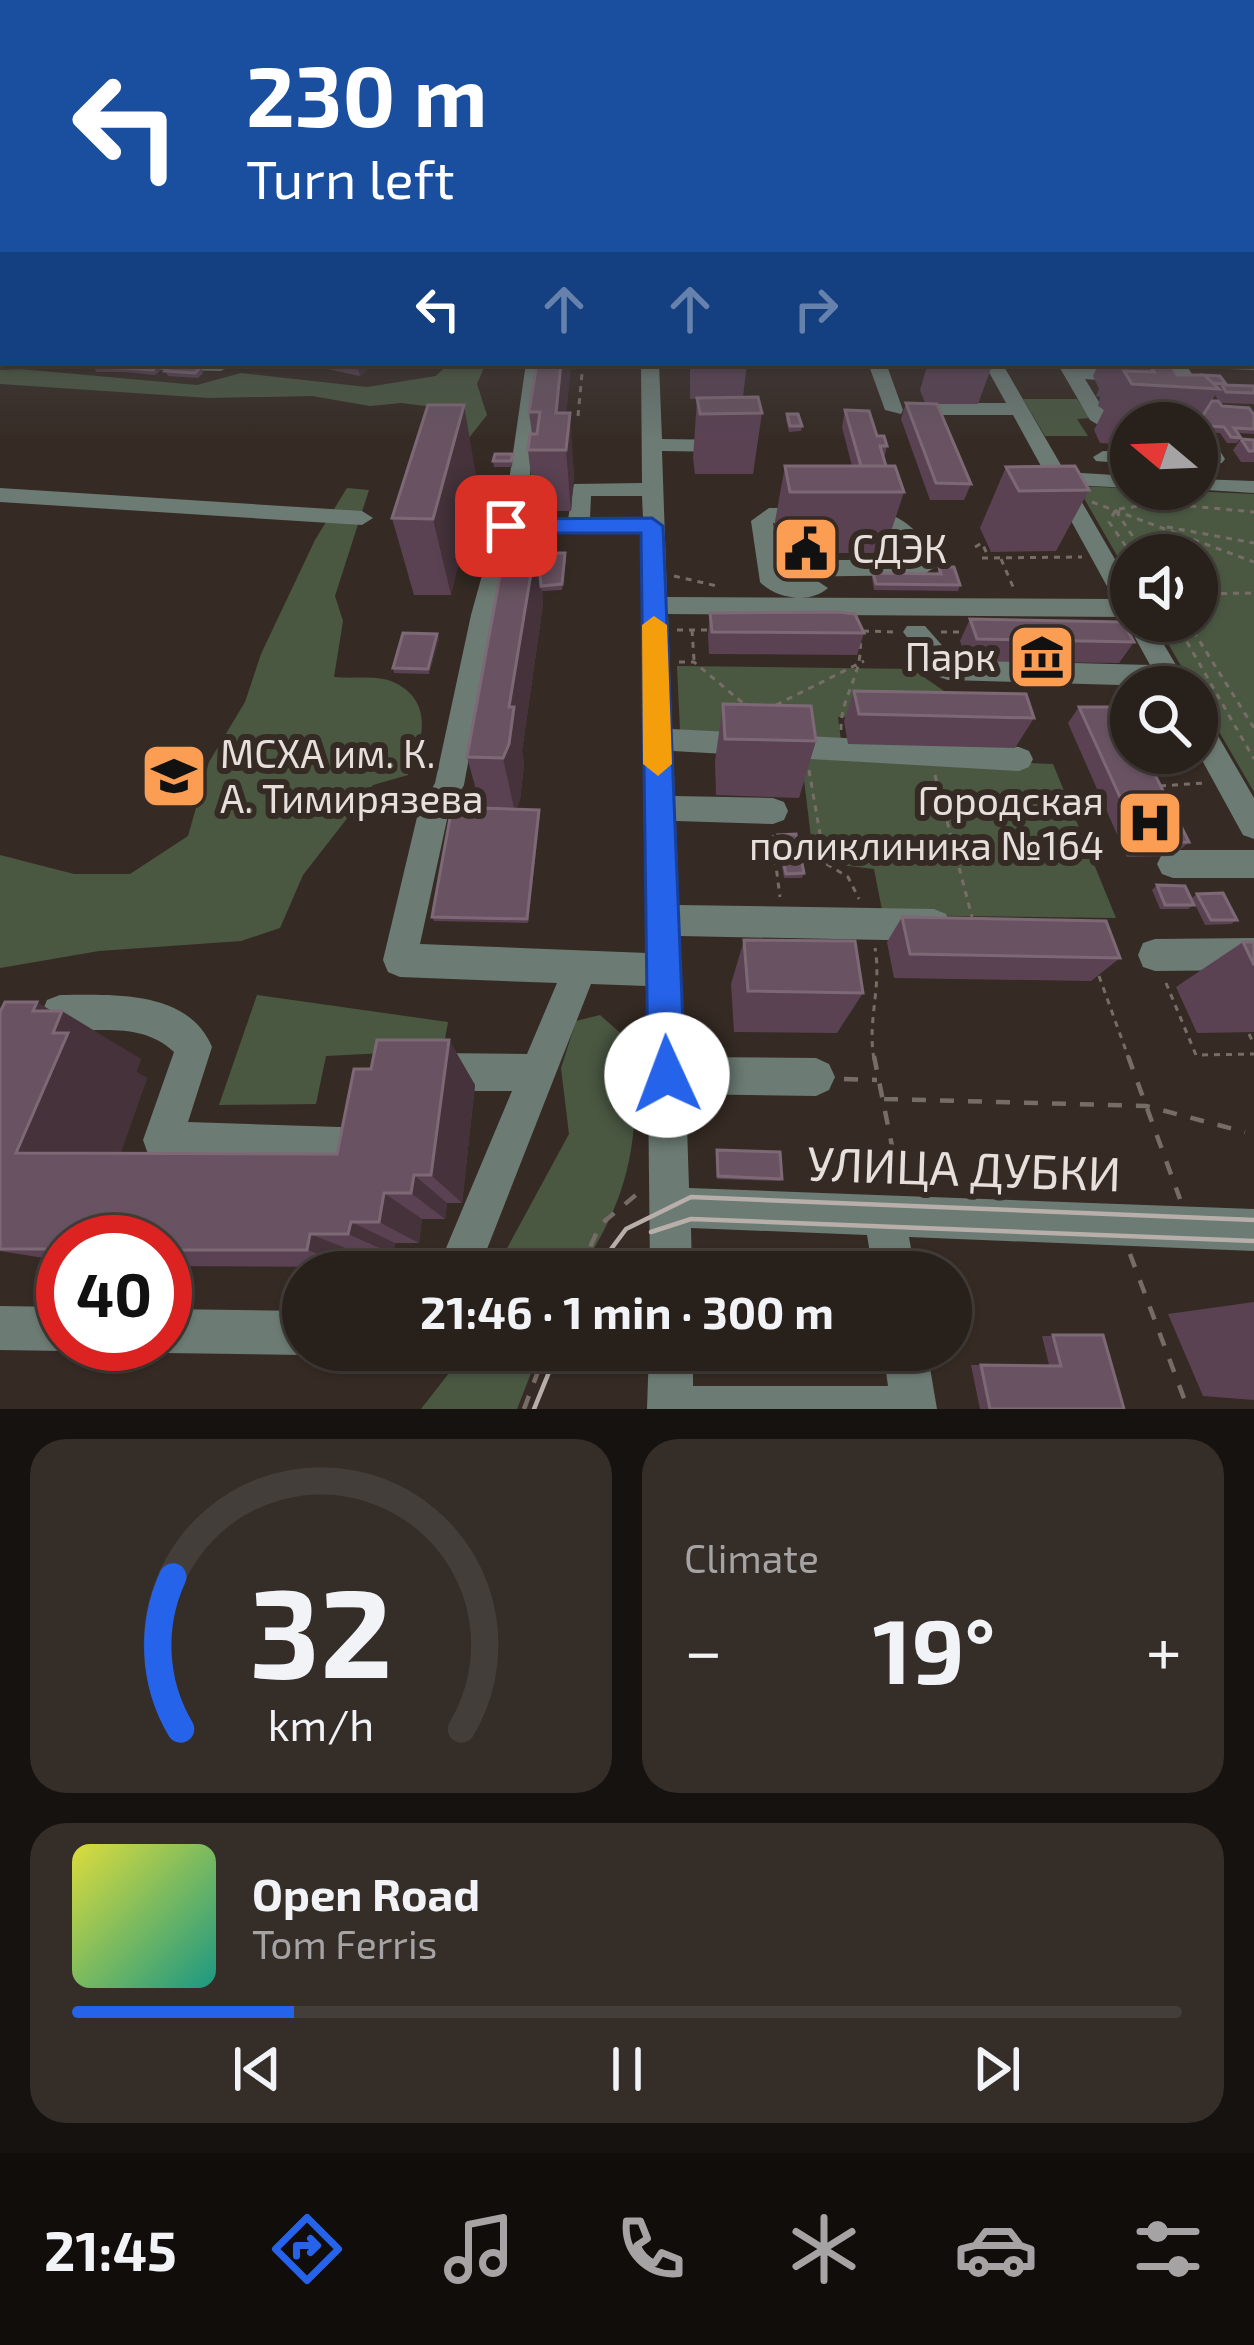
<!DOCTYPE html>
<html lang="en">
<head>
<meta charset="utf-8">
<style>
  :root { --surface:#28201b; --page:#342d28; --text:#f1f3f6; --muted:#a5a3a3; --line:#443e3a; --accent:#2563eb }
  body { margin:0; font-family:"Exo 2",sans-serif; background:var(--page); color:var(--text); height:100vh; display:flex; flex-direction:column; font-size:45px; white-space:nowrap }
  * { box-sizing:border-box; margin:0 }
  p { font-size:39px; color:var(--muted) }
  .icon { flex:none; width:66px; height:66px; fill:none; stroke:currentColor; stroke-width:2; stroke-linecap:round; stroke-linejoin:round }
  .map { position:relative; height:1409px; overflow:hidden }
  .side { display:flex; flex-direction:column; gap:30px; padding:30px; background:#16120f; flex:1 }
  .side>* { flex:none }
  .top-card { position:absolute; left:0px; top:0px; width:1254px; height:366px; box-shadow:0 3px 9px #0004,0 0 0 3px var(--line); background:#1a4fa0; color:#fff; overflow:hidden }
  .needle { width:78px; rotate:289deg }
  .buttons { position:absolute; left:1110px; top:402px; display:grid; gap:24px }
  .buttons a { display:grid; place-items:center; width:108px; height:108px; border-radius:50%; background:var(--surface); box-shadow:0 3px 9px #0004,0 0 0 3px var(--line); font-size:60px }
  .speed { position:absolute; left:36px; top:1215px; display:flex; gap:24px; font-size:60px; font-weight:700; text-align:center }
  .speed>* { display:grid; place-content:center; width:156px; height:156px; border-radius:50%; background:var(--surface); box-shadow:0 3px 9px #0004,0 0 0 3px var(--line); line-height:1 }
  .speed .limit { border:18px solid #d22; background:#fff; color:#111 }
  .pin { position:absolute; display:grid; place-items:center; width:102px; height:102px; color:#fff; margin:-51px; border-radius:24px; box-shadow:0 6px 18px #0006 }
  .me { position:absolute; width:132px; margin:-66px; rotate:358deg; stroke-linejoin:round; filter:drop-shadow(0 0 9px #0008) }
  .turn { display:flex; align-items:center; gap:42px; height:252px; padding:0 48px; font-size:54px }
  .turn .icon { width:156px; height:156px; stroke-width:2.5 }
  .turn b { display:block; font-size:84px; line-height:102px }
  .lanes { display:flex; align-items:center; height:114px; padding:0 48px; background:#0003; justify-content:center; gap:60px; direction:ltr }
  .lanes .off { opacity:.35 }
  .big { font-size:90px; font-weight:700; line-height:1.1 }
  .side .card { flex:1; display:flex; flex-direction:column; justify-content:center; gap:18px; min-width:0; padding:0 42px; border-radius:36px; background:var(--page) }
  .side .dial { align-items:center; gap:0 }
  .dial svg { height:312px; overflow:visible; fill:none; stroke:var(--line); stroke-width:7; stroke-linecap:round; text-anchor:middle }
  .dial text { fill:var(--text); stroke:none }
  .song { display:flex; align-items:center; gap:36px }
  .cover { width:144px; height:144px; border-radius:18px; background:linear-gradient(135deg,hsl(60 70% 55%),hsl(170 70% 35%)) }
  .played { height:12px; border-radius:6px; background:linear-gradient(90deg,var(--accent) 20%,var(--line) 20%) }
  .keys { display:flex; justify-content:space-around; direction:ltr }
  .heat { display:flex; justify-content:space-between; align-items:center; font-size:66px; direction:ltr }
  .side .tiles { flex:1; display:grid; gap:30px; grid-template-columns:1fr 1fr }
  .card:last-child { grid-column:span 2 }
  .trip { position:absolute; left:282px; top:1251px; width:690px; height:120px; border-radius:60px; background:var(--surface); box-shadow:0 3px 9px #0004,0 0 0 3px var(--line); font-weight:700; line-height:120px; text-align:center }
  .tabs { display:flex; height:192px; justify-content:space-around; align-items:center; background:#100d0b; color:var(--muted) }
  .tabs .icon { width:84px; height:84px }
  .tabs .active { color:var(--accent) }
  .tabs b { font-size:54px; color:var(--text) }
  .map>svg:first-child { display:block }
  .green { fill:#4a5842 }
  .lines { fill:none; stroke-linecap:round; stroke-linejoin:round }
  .path-far1 { stroke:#776d67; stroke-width:3; stroke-dasharray:6 6; stroke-linecap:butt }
  .path { stroke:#776d67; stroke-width:4.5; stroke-dasharray:14 14; stroke-linecap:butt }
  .minor { fill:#6c7b74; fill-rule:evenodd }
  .tram { stroke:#b8afaa; stroke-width:4.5 }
  .wall { fill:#5a4253 }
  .shaded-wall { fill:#45323a }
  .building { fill:#695362; stroke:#7d6975; stroke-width:3 }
  .route { fill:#2563eb; stroke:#184099; stroke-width:3 }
  .slow { fill:#f59e0b }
  .labels { text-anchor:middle; stroke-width:12; stroke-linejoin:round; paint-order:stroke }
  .poi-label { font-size:39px; fill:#e7dfdb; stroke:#362b24; text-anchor:start }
  .near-street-label { font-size:48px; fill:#e7dfdb; stroke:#362b24 }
</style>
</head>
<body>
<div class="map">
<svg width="1254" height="1409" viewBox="0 0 1254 1409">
  <rect width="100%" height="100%" fill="#362b24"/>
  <path class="green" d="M449,363l36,2 -8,19 10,31 -19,24 -35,-32 -32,-4 -31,3 -58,-10 -103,2 -209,-14v-14l20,-1 177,16 44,-12 126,14 69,-11z
    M1023,399h54l14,19 -14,1 11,17h-43z
    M1077,486l177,8v298l-99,-171h42v-66h-66v25z
    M347,488l22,2 -34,106 8,25 -9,56c17,2 44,-2 59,5 43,19 29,62 15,93l-35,10 -70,90 -23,53 -39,13 -142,10 -99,17v-113l74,19h56l58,-38 21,-74 36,-60 16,-48 54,-114z
    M677,666l235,3 32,22 9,28 -115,-2 5,39 210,8 63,154 -233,-3 -9,-46 -60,-7 -13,-107 -120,-4z
    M257,995l191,27 -5,28 -117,6 -10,48 -97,1z
    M600,1015l34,30c5,93 -2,149 -55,227h-79l5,-20 64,-118 -8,-66 15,-47z
    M467,1350h73l-23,59h-96z"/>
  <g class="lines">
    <path class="path-far1" d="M578,416l5,-53
      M1092,502l162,60
      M1119,509l39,-6 96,9
      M1115,511l-6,11 23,33
      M1116,511l29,44
      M1167,527l87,16
      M975,547l7,-4 6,13
      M982,558l100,-1
      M1001,559l13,30
      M674,576l43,10
      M1197,594l57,-1
      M1175,621l79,138
      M1187,621l67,107
      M677,630h33
      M692,630l2,30
      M863,631l33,1
      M941,632h27
      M679,662h15l50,42
      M776,705l88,-44
      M841,730c-1,-33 23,-57 19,-91
      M809,770l16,93 23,14 11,22
      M935,775l37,142
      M1160,786l44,-3
      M772,835l8,62
      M1099,976l30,83
      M1166,983l30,72 58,-1
      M1249,1034l5,10
      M874,1059c-7,-38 8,-73 1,-111"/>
    <path class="path" d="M874,1056l26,130
      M1128,1056l52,143
      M844,1079l33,1
      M884,1099l262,7 99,26
      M1130,1254l58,155
      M579,1272l21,-47 37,-31
      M524,1409l22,-59"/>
    <path class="minor" d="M3,268v11l-3,1v-11z
      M1251,360l3,10 -53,-2 -9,-5h59z
      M58,363h170l2,3 -9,5 -154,-3z
      M526,363h18l-14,111 -11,45h49l6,-35 68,-1 -1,-120h18l3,76 69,1 10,6 -10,6 -69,-1 5,146 447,2 -101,-184h-82l-9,-6 9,-6h75l-22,-40h18l63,109 66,4v12l-59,-3 59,102v34h19l39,66 -241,-7 -9,-3 -36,-45 4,-6h18l30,34 195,5 -24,-44 2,-4 -460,-3 4,115 347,18 10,4 4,8 -4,8 -10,4 -346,-20 2,45 98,2 11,4 4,9 -4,9 -11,4 -97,-3 3,84 255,4 12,5 5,11 -5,11 -12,5 -254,-5 4,121 132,1 13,6 6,13 -6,13 -13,6 -130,-2 3,94 565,21v42l-345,-14 6,35h-42l-6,-37 -176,-7 1,44h-42l-3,-286 -56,-2 -113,288h-42l76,-181h-77l-13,-6 -6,-13 6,-13 13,-6 92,1 30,-71 -157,-6 -12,-5 -5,-12 35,-147 17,-30 36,-168 39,-141zM591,496h51l1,22h-53zM643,532l4,421 -227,-9 28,-129 16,-30 31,-170 21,-82z
      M868,363h18l17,47 -2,4 -16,-4z
      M1057,363l73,9 9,5 -9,5 -45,-3 25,41 -10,6 -10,-6z
      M1167,363h18l7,11 -15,4z
      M1197,424l7,2 21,33 -3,4 -25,4v-12l5,-1 -5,-8z
      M1103,451l28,1v12l-35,-3 -3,-4z
      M1197,479l57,2v12l-64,-4h7z
      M0,488l362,23 11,7 -11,7 -362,-23z
      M769,508h41l11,7 -11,7 -37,1 7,38 129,-2c-10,-28 -28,-33 -56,-39l-3,-5 11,-7c38,3 63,22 74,59l-12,8 -140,2 33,3 12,8c-17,16 -52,11 -68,-6l-9,-61z
      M1197,714l10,3 47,81v41l-11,-4 -46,-84z
      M1173,850h81v28h-81l-11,-4 -5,-10 5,-10z
      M1254,938v32l-99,1 -12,-4 -5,-12 5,-12 12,-4z
      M60,995c51,0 128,-6 152,52l-24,75 183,6 14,6 6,14 -6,14 -14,6 -209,-9 -14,-5 -5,-14 31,-88c-28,-27 -67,-22 -104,-21l-9,22 -13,5 -13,-5 -5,-13 17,-40z
      M0,1306l63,1v37l16,1 -16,6 -63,-1z
      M165,1309l138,2v39h12l-12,5 -138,-2 -17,-9h17z
      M649,1350h44v36h195l-5,-36h44l10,59h-290z"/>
    <path class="tram" d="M651,1232l40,-13 563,22
      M594,1272l32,-43 65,-32 563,23
      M534,1409l24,-59"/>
  </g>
  <path class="wall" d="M1251,248h3v76h-3z
    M299,363h69l1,5 -9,8z
    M537,363h34l-5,50 8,60 -3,38h-36l-7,-61 4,-16 -3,-22z
    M690,363h57l-4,34 19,16 -9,61h-58l-2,-16 4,-59h-7z
    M928,363h65l-15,41h-41l34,80 -7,16h-34l-29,-81 5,-16h19l-5,-13z
    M1099,363h70l8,12 49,9 28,2v18l-34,-1 -5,-8 -3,6 10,5 32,9v19l-16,-1 3,5 -4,5h-10l-7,-10 -16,-1 -6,-9 -1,2v-2h-66v22l-31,-2 -6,-13 10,-20 -6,-4 2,-9 -4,-1 3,-7 -6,-13z
    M158,364l3,6 -6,5 -31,-3h-28l-2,-5z
    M201,367l2,6 -5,5 -30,-2 -3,-5z
    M845,410l42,36 -3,13 2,7 18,26 -20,61h-106l-4,-26 11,-61h67l-10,-39z
    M787,414l15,12 -1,5 -12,1 -3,-12z
    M1241,439l13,1v22h-13l-8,-12z
    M513,454l-1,13h-18l-1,-6z
    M1006,467l83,23 -33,61 -65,1 -11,-24z
    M477,481l-26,114h-37l-22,-77z
    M930,546l15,11 -2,6h-12l-3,-11z
    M538,553h27l1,6 -4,31 -20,1 1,13 -21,147 2,13 -4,36 -4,9 24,5 -12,109 -94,-2 -2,-4 49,-109 -14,-51z
    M939,567l21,18 -2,6 -84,-1 -2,-12 1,-5h64z
    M710,613l154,20 -7,22 -148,-1 -1,-19z
    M970,619l164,23 -15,21 -152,-2 -7,-20z
    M437,634l2,5 -10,35 -35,-1 -1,-5z
    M854,691l180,27 -19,30 -167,-4 -4,-23z
    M723,704l93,37 -17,57 -83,-3 -1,-34z
    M1079,707l110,135 -16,14 -46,1 -59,-134z
    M778,835l26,38 -2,5h-18l-7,-38z
    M1157,885l37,20 -6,4h-28l-8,-19z
    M1197,894l40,26 -6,4 -26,1 -13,-27z
    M902,917l218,41 -29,23 -197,-3 -7,-36z
    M744,940l119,53 -26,40 -103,-1 -3,-48z
    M1243,942h11v90l-57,1 -21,-46z
    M51,1011l90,48 -5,13 11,6 -27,76h217l34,-85 78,-29 26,45 -13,118h-15l-2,16h-23l-3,24h-24l-2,11h-32l-3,13 -193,-1v-24h-102v19l-63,-10v-239z
    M717,1150l65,29 -2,2 -63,-2z
    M740,1251l143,21h-158v-8z
    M1254,1302v98l-51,-4 -35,-82z
    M1103,1335l21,74h-144l-9,-44h78l-7,-29z"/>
  <path class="shaded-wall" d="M360,363h8l1,5 -9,8 -3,-10z
    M561,363h10l-8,87 -7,-37z
    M464,405l13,76 -26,114 -18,-76z
    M570,413l4,60 -3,38 -5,-61z
    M536,543l7,61 -21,147 2,13 -4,36 -5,13 -12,-55 6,-51z
    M437,634l2,5 -10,35 -1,-5z
    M539,810l1,4 -12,109 -1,-4z
    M37,1002l23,14 2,-5 79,48 -5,13 11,6 -37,106 -94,-31 17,-142z
    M449,1040l26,45 -13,118 -31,-28z
    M414,1175l33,28 -2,16 -34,-26z
    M384,1193l38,26 -3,24 -40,-21z
    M351,1222l44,21 -2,11 -45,-20z
    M310,1234l51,20 -3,13 -51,-17z"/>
  <path class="building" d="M97,363h28l-5,5 -26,-1z
    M126,363h9l23,1 -5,6 -31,-2z
    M537,363h24l-5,50h14l-4,37h-38l2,-16h7l3,-22h-11z
    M1148,363h21l8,12h27l15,14 -87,-5 -8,-13 30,1z
    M171,365l30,2 -6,6 -30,-2z
    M1204,375l16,1 6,8 -13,-1z
    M1222,385l32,1v7l-28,-1z
    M758,397l4,16 -62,1 -3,-16z
    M1212,401h6l4,5 27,2 5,7v14l-20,-1 7,10 -10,-1 -7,-10 -16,-1 -6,-9z
    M906,403l31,1 34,80 -35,-1z
    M428,405h36l-31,114 -41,-1z
    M845,410l24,1 8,25h7l3,10h-7l6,20h-25z
    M787,414h11l4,12h-12z
    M1241,439l13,1v11h-5z
    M495,454h18l-2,7h-18z
    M785,466h110l9,26h-114z
    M1075,466l14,24 -70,1 -13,-24z
    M508,532l27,1 1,10 -27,164h5l-5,37 -6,14 -36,-1z
    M930,546h11l4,11h-11z
    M538,553h27l-3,31 -21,2z
    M939,567h15l6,18 -84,-1 -3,-11 68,1z
    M838,612l17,2 9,19 -152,-1 -2,-19z
    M970,619l153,3 11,20 -157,-3z
    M403,633l34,1 -9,35 -35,-1z
    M854,691l172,3 8,24 -175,-4z
    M723,704l88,2 5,35 -91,-2z
    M1079,707h42l10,20v26h13l45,89 -48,1z
    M452,807l87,3 -12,109 -95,-2z
    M796,834l8,39 -18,1 -8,-39z
    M1157,885l28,1 9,19h-29z
    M1223,893l14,27h-26l-14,-26z
    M902,917l204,4 14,37 -210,-4z
    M744,940l111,1 8,52 -115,-2z
    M1243,942h11v23z
    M5,1002h32l-4,9h29l-9,22h15l-52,120 321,1 17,-85h17l6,-29h72l-18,135h-17l-3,18h-27l-5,29h-28l-3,12h-38l-3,16h-142v-8h-102v7h-63v-237z
    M717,1150l63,2 2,27 -64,-3z
    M740,1251l141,4 2,17h-142z
    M1053,1335h50l21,74h-134l-9,-44 80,1z"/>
  <linearGradient id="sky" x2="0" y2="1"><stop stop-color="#1e1814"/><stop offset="0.55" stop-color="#4c4a50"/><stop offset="1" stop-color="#4c4a50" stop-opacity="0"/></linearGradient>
  <rect width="1254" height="441" fill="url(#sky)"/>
  <path class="route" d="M652,518l11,8 22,549 -5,13 -13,6 -14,-6 -5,-13 -7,-542h-135l-11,-7 11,-7z"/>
  <path class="slow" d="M654,616l13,9 5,139 -14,12 -15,-12 -1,-139z"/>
  <defs>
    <g id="civic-square" transform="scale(3.45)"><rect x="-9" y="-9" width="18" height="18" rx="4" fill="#fc9d54" stroke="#362b24"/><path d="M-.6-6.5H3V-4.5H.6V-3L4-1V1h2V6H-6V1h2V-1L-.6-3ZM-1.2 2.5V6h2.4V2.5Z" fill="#111"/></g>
    <g id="museum-square" transform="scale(3.45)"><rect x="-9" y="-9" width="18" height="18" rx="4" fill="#fc9d54" stroke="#362b24"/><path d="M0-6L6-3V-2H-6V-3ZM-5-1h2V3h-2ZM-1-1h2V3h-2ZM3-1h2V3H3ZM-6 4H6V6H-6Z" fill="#111"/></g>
    <g id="university-square" transform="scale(3.45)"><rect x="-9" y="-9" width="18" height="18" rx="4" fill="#fc9d54" stroke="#362b24"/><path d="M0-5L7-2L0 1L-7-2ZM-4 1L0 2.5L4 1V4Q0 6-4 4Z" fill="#111"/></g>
    <g id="hospital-square" transform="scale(3.45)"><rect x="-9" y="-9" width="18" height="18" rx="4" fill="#fc9d54" stroke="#362b24"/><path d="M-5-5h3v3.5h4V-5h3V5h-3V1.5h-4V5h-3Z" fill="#111"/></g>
  </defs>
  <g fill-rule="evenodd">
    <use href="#civic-square" x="806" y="549"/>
    <use href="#museum-square" x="1042" y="657"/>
    <use href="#university-square" x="174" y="776"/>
    <use href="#hospital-square" x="1150" y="823"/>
  </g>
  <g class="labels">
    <g class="poi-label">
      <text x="852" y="563">СДЭК</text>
      <text x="996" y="671" text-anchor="end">Парк</text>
      <text x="220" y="768">МСХА им. К.<tspan x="220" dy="45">А. Тимирязева</tspan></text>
      <text x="1104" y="815" text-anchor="end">Городская<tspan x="1104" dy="45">поликлиника №164</tspan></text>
    </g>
    <g class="near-street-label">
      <text transform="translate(964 1169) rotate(2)" y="17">УЛИЦА ДУБКИ</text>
    </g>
  </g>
</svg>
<div class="buttons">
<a><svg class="needle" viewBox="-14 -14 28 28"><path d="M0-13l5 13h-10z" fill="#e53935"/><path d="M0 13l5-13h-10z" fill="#a5a3a3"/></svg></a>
<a><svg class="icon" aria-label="sound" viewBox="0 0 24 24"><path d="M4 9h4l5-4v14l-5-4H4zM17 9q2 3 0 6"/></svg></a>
<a><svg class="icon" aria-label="search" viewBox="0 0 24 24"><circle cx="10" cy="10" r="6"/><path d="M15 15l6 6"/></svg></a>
</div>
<div class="speed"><div class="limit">40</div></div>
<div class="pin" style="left:506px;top:526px;background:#d93025"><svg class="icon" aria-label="arrive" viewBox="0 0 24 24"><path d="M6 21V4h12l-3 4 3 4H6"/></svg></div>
<svg class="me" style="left:667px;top:1075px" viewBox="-20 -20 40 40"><circle r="19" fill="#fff"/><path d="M0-13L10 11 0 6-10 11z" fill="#2563eb"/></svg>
<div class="trip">21:46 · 1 min · 300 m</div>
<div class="top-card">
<div class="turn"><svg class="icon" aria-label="left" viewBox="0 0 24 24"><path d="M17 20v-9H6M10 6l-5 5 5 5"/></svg><div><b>230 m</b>Turn left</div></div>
<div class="lanes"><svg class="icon" aria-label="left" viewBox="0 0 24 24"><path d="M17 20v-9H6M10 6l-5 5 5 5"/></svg><svg class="icon off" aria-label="ahead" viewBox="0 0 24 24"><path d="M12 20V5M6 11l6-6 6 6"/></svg><svg class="icon off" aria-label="ahead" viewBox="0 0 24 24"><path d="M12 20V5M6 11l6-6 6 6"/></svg><svg class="icon off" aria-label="right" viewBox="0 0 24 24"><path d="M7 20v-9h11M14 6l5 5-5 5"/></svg></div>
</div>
</div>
<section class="side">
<div class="tiles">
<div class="card dial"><svg viewBox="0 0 100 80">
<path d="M14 69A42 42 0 1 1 86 69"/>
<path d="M14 69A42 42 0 0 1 12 30" stroke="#2563eb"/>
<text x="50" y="56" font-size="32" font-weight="700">32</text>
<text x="50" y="72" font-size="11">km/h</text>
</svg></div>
<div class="card"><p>Climate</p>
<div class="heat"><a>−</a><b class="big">19°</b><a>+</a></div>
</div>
<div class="card">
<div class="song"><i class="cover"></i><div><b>Open Road</b><p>Tom Ferris</p></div></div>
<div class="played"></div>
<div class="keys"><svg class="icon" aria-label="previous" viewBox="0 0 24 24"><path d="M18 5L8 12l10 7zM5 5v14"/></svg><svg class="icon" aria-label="pause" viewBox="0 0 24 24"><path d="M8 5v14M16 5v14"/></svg><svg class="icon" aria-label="next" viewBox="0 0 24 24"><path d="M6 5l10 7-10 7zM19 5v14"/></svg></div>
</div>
</div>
</section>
<nav class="tabs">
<b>21:45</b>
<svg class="icon active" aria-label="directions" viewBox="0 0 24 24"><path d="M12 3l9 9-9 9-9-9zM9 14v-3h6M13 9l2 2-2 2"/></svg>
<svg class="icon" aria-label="music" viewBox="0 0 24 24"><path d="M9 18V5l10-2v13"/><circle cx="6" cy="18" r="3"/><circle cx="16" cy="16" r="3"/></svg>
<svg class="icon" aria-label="phone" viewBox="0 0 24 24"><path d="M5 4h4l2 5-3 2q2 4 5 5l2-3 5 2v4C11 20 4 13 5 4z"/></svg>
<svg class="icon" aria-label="climate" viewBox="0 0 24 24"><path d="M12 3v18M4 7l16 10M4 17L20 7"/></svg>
<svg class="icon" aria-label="car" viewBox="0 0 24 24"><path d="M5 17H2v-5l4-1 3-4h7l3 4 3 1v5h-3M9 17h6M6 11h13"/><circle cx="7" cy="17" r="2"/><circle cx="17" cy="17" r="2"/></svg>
<svg class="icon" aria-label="filters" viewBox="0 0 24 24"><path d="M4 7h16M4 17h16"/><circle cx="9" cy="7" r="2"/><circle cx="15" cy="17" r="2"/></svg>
</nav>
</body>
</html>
